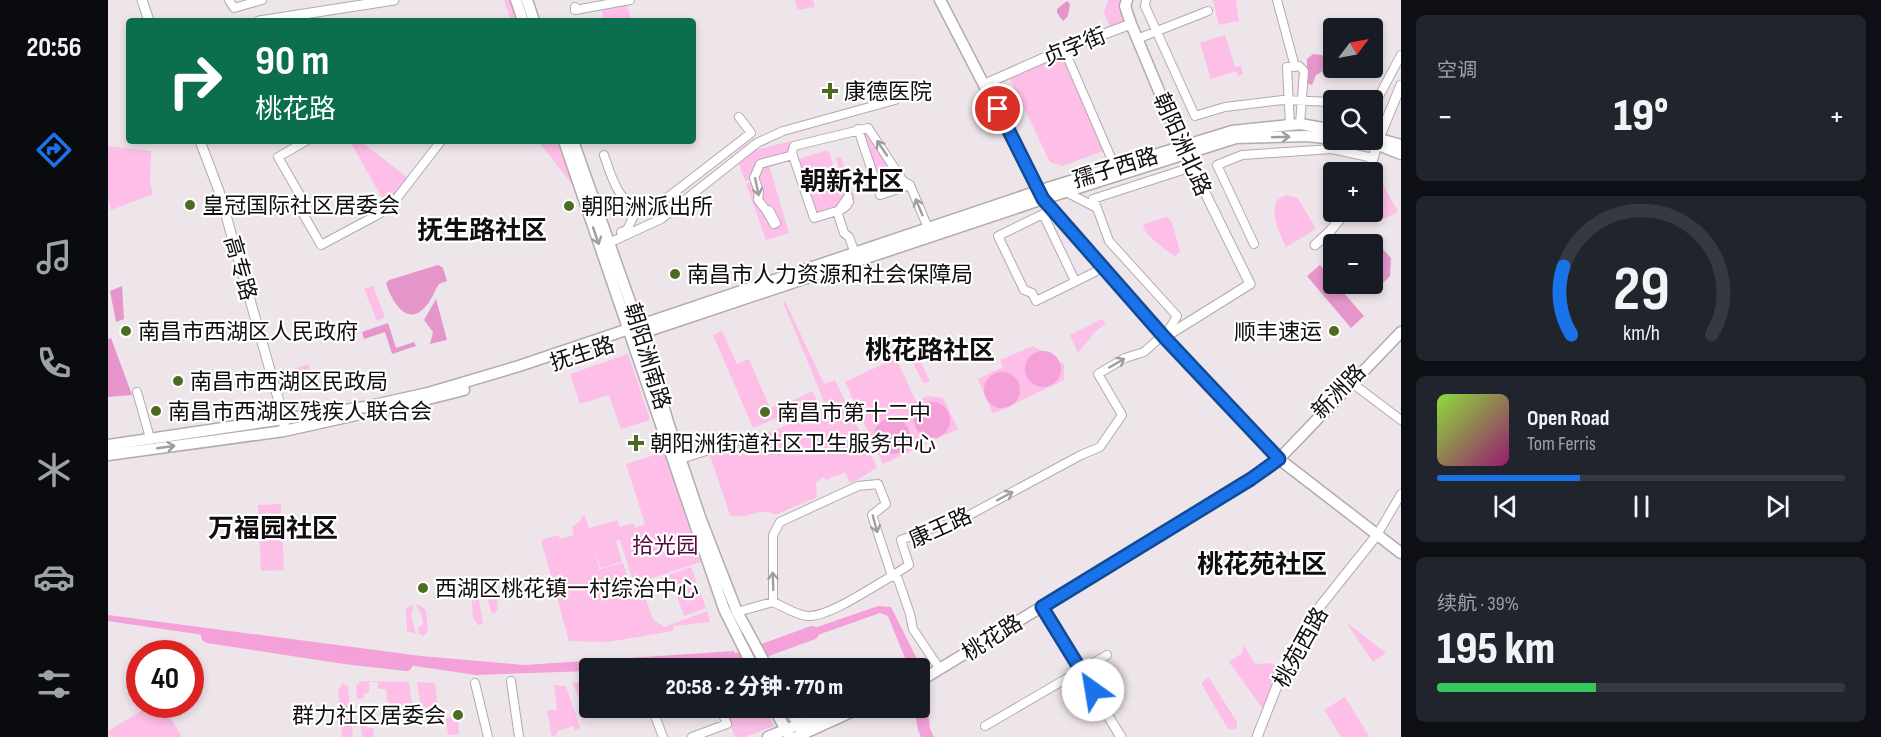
<!DOCTYPE html>
<html lang="zh">
<head>
<meta charset="utf-8">
<style>
  :root { --surface:#171b24; --page:#20242c; --text:#f1f3f6; --muted:#9ea1a6; --line:#363941; --accent:#1a73e8 }
  body { margin:0; font-family:"Sofia Sans Condensed","Noto Sans SC",sans-serif; background:var(--page); color:var(--text); height:100vh; display:flex; flex-direction:column; font-size:22px; white-space:nowrap }
  * { box-sizing:border-box; margin:0 }
  p { font-size:20px; color:var(--muted) }
  .icon { flex:none; width:33px; height:33px; fill:none; stroke:currentColor; stroke-width:2; stroke-linecap:round; stroke-linejoin:round }
  .map { position:relative; flex:1; overflow:hidden }
  .sheet { display:flex; flex-direction:column; gap:15px; padding:15px; background:#0d0f14; width:480px }
  .sheet>* { flex:none }
  .banner { position:absolute; left:18px; top:18px; width:570px; height:126px; border-radius:6px; box-shadow:0 3px 9px #0003; background:#0b6e4f; color:#fff; overflow:hidden }
  .needle { width:39px; rotate:58deg }
  .buttons { position:absolute; left:1215px; top:18px; display:grid; gap:12px }
  .buttons a { display:grid; place-items:center; width:60px; height:60px; border-radius:6px; background:var(--surface); box-shadow:0 3px 9px #0003; font-size:30px }
  .speed { position:absolute; left:18px; top:640px; display:flex; gap:12px; font-size:30px; font-weight:700; text-align:center }
  .speed>* { display:grid; place-content:center; width:78px; height:78px; border-radius:50%; background:var(--surface); box-shadow:0 3px 9px #0003; line-height:1 }
  .speed .limit { border:9px solid #d22; background:#fff; color:#111 }
  .pin { position:absolute; display:grid; place-items:center; width:51px; height:51px; color:#fff; margin:-26px; border:3px solid #fff; border-radius:50%; box-shadow:0 2px 6px #0007 }
  .me { position:absolute; width:66px; margin:-33px; rotate:328deg; stroke-linejoin:round; filter:drop-shadow(0 0 4px #0008) }
  .turn { display:flex; align-items:center; gap:21px; height:126px; padding:0 30px; font-size:27px }
  .turn .icon { width:78px; height:78px; stroke-width:2.5 }
  .turn b { display:block; font-size:42px; line-height:51px }
  .big { font-size:45px; font-weight:800; line-height:1.1 }
  .sheet .tile { flex:1; display:flex; flex-direction:column; justify-content:center; gap:9px; min-width:0; padding:0 21px; border-radius:9px; background:var(--page) }
  .sheet .dial { align-items:center; gap:0 }
  .dial svg { height:156px; overflow:visible; fill:none; stroke:var(--line); stroke-width:7; stroke-linecap:round; text-anchor:middle }
  .dial text { fill:var(--text); stroke:none }
  .song { display:flex; align-items:center; gap:18px }
  .cover { width:72px; height:72px; border-radius:9px; background:linear-gradient(135deg,hsl(90 70% 55%),hsl(320 70% 35%)) }
  .played { height:6px; border-radius:3px; background:linear-gradient(90deg,var(--accent) 35%,var(--line) 35%) }
  .keys { display:flex; justify-content:space-around; direction:ltr }
  .heat { display:flex; justify-content:space-between; align-items:center; font-size:33px; direction:ltr }
  .charge { height:9px; border-radius:4px; background:linear-gradient(90deg,#34c759 39%,var(--line) 0) }
  .trip { position:absolute; left:471px; top:658px; width:351px; height:60px; border-radius:6px; background:var(--surface); box-shadow:0 3px 9px #0003; font-weight:800; line-height:60px; text-align:center }
  main { display:flex; flex:1; min-height:0 }
  .dock { display:flex; flex-direction:column; width:108px; justify-content:space-around; align-items:center; background:#090b0e; color:var(--muted) }
  .dock .icon { width:42px; height:42px }
  .dock .on { color:var(--accent) }
  .dock b { font-size:27px; color:var(--text) }
  .map>svg:first-child { display:block }
  .green { fill:#fdbee7; fill-rule:evenodd }
  .forest { fill:#e695cb }
  .water { fill:#f3a1d8 }
  .lines { fill:none; stroke-linecap:round; stroke-linejoin:round }
  .river { stroke:#f3a1d8; stroke-width:14 }
  .minor-casing { stroke:#b2aaae; stroke-width:10 }
  .tertiary-casing { stroke:#b2aaae; stroke-width:11 }
  .secondary-casing { stroke:#b2aaae; stroke-width:13 }
  .minor { stroke:#fff; stroke-width:8 }
  .tertiary { stroke:#fff; stroke-width:9 }
  .secondary { stroke:#fff; stroke-width:10 }
  .secondary-bridge-casing { stroke:#b2aaae; stroke-width:13; stroke-linecap:butt }
  .secondary-bridge { stroke:#fff; stroke-width:10 }
  .oneway { stroke:#9f9e9f }
  .route-casing { stroke:#114b97; stroke-width:15 }
  .route { stroke:#1a73e8; stroke-width:10 }
  .poi-dot { fill:#4a6b21; stroke:#fff; stroke-width:2 }
  .labels { text-anchor:middle; stroke-width:4.5; stroke-linejoin:round; paint-order:stroke }
  .street-label { font-size:22px; fill:#100d0f; stroke:#fff }
  .poi-label { font-size:22px; fill:#100d0f; stroke:#fff; text-anchor:start }
  .park-label { font-size:22px; fill:#530c42; stroke:#fff }
  .quarter-label { font-size:26px; font-weight:bold; fill:#100d0f; stroke:#fff }
</style>
</head>
<body>
<main>
<nav class="dock">
<b>20:56</b>
<svg class="icon on" aria-label="directions" viewBox="0 0 24 24"><path d="M12 3l9 9-9 9-9-9zM9 14v-3h6M13 9l2 2-2 2"/></svg>
<svg class="icon" aria-label="music" viewBox="0 0 24 24"><path d="M9 18V5l10-2v13"/><circle cx="6" cy="18" r="3"/><circle cx="16" cy="16" r="3"/></svg>
<svg class="icon" aria-label="phone" viewBox="0 0 24 24"><path d="M5 4h4l2 5-3 2q2 4 5 5l2-3 5 2v4C11 20 4 13 5 4z"/></svg>
<svg class="icon" aria-label="climate" viewBox="0 0 24 24"><path d="M12 3v18M4 7l16 10M4 17L20 7"/></svg>
<svg class="icon" aria-label="car" viewBox="0 0 24 24"><path d="M5 17H2v-5l4-1 3-4h7l3 4 3 1v5h-3M9 17h6M6 11h13"/><circle cx="7" cy="17" r="2"/><circle cx="17" cy="17" r="2"/></svg>
<svg class="icon" aria-label="filters" viewBox="0 0 24 24"><path d="M4 7h16M4 17h16"/><circle cx="9" cy="7" r="2"/><circle cx="15" cy="17" r="2"/></svg>
</nav>
<div class="map">
<svg width="1293" height="737" viewBox="0 0 1293 737">
  <rect width="100%" height="100%" fill="#eee5eb"/>
  <path class="green" d="M396,0h10l7,21h-10z
    M687,0h18l2,7 -18,3z
    M1000,0h14l1,23 -13,4 -6,-14z
    M1105,0h23l3,21 -20,4z
    M519,3l4,18h-27l-3,-13z
    M1117,35l10,32 6,-1 2,8 -5,2 -2,-5 -25,8 -11,-36z
    M956,53l42,97 -44,16 -12,-4 -40,-83z
    M760,128l35,56 -20,10 -23,-65z
    M242,141h10l48,37 -11,18 -12,7z
    M430,141h21l16,47z
    M683,141l4,19 33,-10 8,22 4,-1 -4,-13 5,-1 14,42 -17,9 -25,8 -22,-58 -22,7 20,68 -23,7 -20,-56 9,-3 -1,-3 -9,3 -9,-26zM715,173l7,3 3,8 -9,6 -5,-1 -2,2 -3,-9 2,-6z
    M0,146l43,5 -1,32 3,11 -42,16 -3,-12z
    M1271,177l19,35 -23,11 -5,-11h2l1,-25z
    M1178,195l12,3 18,31 -30,18c-7,-16 -16,-31 -9,-47z
    M1059,217l5,5 8,29 -5,6c-11,-10 -24,-16 -32,-29l1,-4z
    M265,286l12,31 -8,4 -13,-32z
    M677,301l39,83 11,-4 42,87 -16,11 -11,5 -5,-11 -19,8 -2,-3 -8,5 1,15 -42,18c-14,-10 -30,6 -45,0l-20,-59 117,-47 -44,-107z
    M994,319l4,4 -11,9 -17,21 -8,-18z
    M614,331l15,33 12,-5 21,49 15,-6 5,11 -37,15 -40,-93z
    M925,346l31,18v16l-71,34 -15,-35 25,-12 -3,-7z
    M808,352l14,29 -6,3 -15,-29z
    M520,354l22,66 -29,9 -12,-34 -29,9 -10,-30z
    M788,358l20,43 12,-5 15,2 15,31 -75,35 -38,-82z
    M200,364l5,15 -17,6 -5,-15z
    M705,391l4,10 -23,10 -4,-9z
    M556,452l37,110 -67,22 -14,-44 -4,1 6,21 -21,6 -7,-19 6,20 23,-6 9,28 11,-2 9,29 12,9 43,-16 3,11 -37,4v5l-65,11 -39,-1 -28,-101 18,-5 1,4 14,-4 -2,-8 7,-5 5,-8 5,14 28,-8 3,7 13,-4 2,5 10,-4 -19,-60z
    M173,504l3,66 -23,1 -3,-66z
    M583,567l15,41 -22,8 -15,-41z
    M362,578l6,4 7,42 -5,1 -5,-7z
    M383,580l4,1 3,29 -5,4c-6,-7 -7,-26 -2,-34z
    M304,605l1,5 -2,4 5,20 -9,-3 -1,-20v-3z
    M308,605h3l7,5 2,22 -5,4 -4,-2 -1,-6 5,-4 -2,-11z
    M1238,622l40,31 -13,9z
    M1136,645l11,19 15,-1 9,5 -15,43 -35,-49 13,-9z
    M1098,678h3l28,44v5l-3,3 -6,-1 -26,-44v-2z
    M254,681l47,1 4,30 -13,2 -13,-13 -1,-12h-8v-7h-9v11h-5v5l-7,1 -1,-14z
    M309,682l18,1 5,37 -6,1 -2,-14 -11,1z
    M464,682l17,2v25l-4,2z
    M234,684h3l3,2 5,51h-11l-4,-47z
    M446,685l12,1 14,42 -5,2 -2,-4 -16,5v4l-5,2 -5,-27h10z
    M1237,697l24,39 -1,1h-27l-17,-27z
    M40,707l17,2 17,28h-72l-2,-6z
    M615,708h42l9,18 -29,11h-10z
    M344,717l1,5h5l1,12 -11,1 -2,-17z
    M259,722l1,6h5l1,9h-12l-2,-14z"/>
  <path class="forest" d="M959,1l3,3 -2,12 -5,5 -6,-8v-4z
    M1205,54l9,1 3,7 -2,9 -7,4 -4,10 -5,-2v-24z
    M1256,241l17,6 10,11 -1,18 -10,10 -7,-7 -1,-35h-16z
    M330,265l5,3 4,13 -8,3c-5,7 -7,16 -13,22 -19,23 -35,-6 -40,-23l3,-3z
    M1212,265l13,15 1,4h2l28,32 -13,12 -44,-52z
    M14,286l2,33 -8,3 -6,-31z
    M328,299l11,41 -17,4 3,-12 -9,-12z
    M280,323l8,25 18,-6 2,4 -24,8 -7,-22 -21,7 -2,-7z
    M3,338l21,57 -24,2v-58z"/>
  <path class="water" d="M709 183a7 7 0 1 1 14 0a7 7 0 1 1-14 0Z
    M917 369a18 18 0 1 1 36 0a18 18 0 1 1-36 0Z
    M876 390a18 18 0 1 1 36 0a18 18 0 1 1-36 0Z
    M806 420a18 18 0 1 1 36 0a18 18 0 1 1-36 0Z
    M766 436a18 18 0 1 1 36 0a18 18 0 1 1-36 0Z
    M770,606l13,1 28,56 -10,5 -21,-52 -8,-3 -82,29 -4,-7z
    M0,615l313,41 103,9 210,-14 7,12 -10,4 -141,2 -1,2 -113,4 -368,-54z
    M819,699l3,30 4,8h-13l-3,-7 -4,-22h6v-5z"/>
  <g class="lines">
    <path class="river" d="M100,636l137,21 61,7
      M615,663h6l83,-30"/>
    <g class="minor-casing">
      <path id="minor" d="M121,0l5,8 28,-8
        M1038,0l-1,6 50,110 30,-9 58,-7 51,2
        M1169,0l18,67
        M467,7v3l55,-10
        M1029,39l71,-28
        M956,49l51,118
        M1264,103l6,-5 23,-43
        M1182,125l-3,-58 12,-1 5,5 -4,53
        M750,129l22,66 30,-10
        M198,141l-28,16 30,52 -6,3 19,33 58,-31 18,-16 44,-57
        M496,155c9,26 16,57 50,53l97,-75 -12,-16
        M802,185l18,43
        M958,192l31,16 12,33 68,75 -12,20
        M989,208l-4,-9 99,-32
        M658,210l8,14 2,-1 -7,-13h-3l-8,-10 1,-9 -5,-13 6,-14 33,-9
        M729,211c6,-2 9,-3 12,-9l-1,-5 -9,13
        M513,232l6,-2 11,-23
        M503,242l50,-23 96,-76 26,-12 112,-31
        M1146,244l-37,-79 25,-10 90,-6 41,9
        M747,253l-6,-16 -5,-4 -7,-22 -23,7 -22,-65 2,-7 74,-18 35,53 7,4
        M967,281l-32,-67 -45,22 26,54 8,3 4,8 59,-29 7,-7
        M1244,383l49,37
        M29,392l13,46
        M573,459l59,-19
        M1269,535l24,-41
        M665,602c11,5 23,13 35,14 21,1 64,-29 84,-40l6,3 12,35 3,15 24,36
        M629,612l36,-10v-67l7,-13 78,-36 20,-2 8,20 -14,11 20,61 17,-11 -8,-25 39,-15 9,1 132,-71 19,-8 22,-32 -24,-41 27,-16 19,-6 19,-17
        M403,681l8,56
        M367,683l13,54
        M544,708l11,29
        M877,726l122,-71
        M584,737l35,-13 -7,-16"/>
    </g>
    <g class="tertiary-casing">
      <path id="tertiary" d="M34,0l7,21
        M151,21l135,-21
        M877,84l79,-35 67,-25
        M92,141l19,50 65,228v12
        M1261,172l10,-34 22,-53
        M1207,245l15,-14 16,-19
        M1057,337l85,-53 -67,-136
        M934,607l79,130
        M1149,737l25,-64 28,-54 67,-84"/>
    </g>
    <g class="secondary-casing">
      <path id="secondary" d="M408,0l7,21
        M419,0l7,21
        M832,0l103,199 122,138 114,122 122,94
        M1019,0l-2,6 6,18 51,122
        M1264,137l29,8
        M1227,140l41,4 25,10
        M456,141l160,468 30,60
        M465,141l68,192 27,89 32,95 37,95 10,18
        M534,333l401,-134 193,-61 71,-2 27,3
        M284,408l72,-18
        M0,445l257,-38 63,-14 91,-27 519,-175 194,-60 68,-7 34,6
        M0,455l176,-24 72,-16
        M812,681l331,-202 28,-20 122,-127
        M666,708l14,26
        M681,708l12,21
        M660,737l71,-29
        M688,737l64,-29"/>
    </g>
    <use href="#minor" class="minor"/>
    <use href="#tertiary" class="tertiary"/>
    <use href="#secondary" class="secondary"/>
    <g class="secondary-bridge-casing">
      <path id="secondary-bridge" d="M639,630l21,39"/>
    </g>
    <use href="#secondary-bridge" class="secondary-bridge"/>
  </g>
  <defs><path id="oneway-shaft" d="M-6 0H5M1.5-3L5.5 0L1.5 3" fill="none" stroke-width="1.6" stroke-linecap="round" stroke-linejoin="round" transform="scale(1.5)"/></defs>
  <g class="oneway">
    <use href="#oneway-shaft" transform="translate(1173 137) rotate(-2)"/>
    <use href="#oneway-shaft" transform="translate(774 148) rotate(-124)"/>
    <use href="#oneway-shaft" transform="translate(649 187) rotate(78)"/>
    <use href="#oneway-shaft" transform="translate(811 207) rotate(-113)"/>
    <use href="#oneway-shaft" transform="translate(488 236) rotate(71)"/>
    <use href="#oneway-shaft" transform="translate(1009 363) rotate(-30)"/>
    <use href="#oneway-shaft" transform="translate(58 447) rotate(-8)"/>
    <use href="#oneway-shaft" transform="translate(897 496) rotate(-28)"/>
    <use href="#oneway-shaft" transform="translate(767 524) rotate(75)"/>
    <use href="#oneway-shaft" transform="translate(665 581) rotate(-92)"/>
  </g>
  <g class="lines">
    <g class="route-casing">
      <path id="route" d="M890,109l45,90 122,139 114,121 -28,20 -209,128 51,83"/>
    </g>
    <use href="#route" class="route"/>
  </g>
  <g class="poi-dot">
    <path d="M719 82h6v6h6v6h-6v6h-6v-6h-6v-6h6z"/>
    <circle cx="82" cy="205" r="6"/>
    <circle cx="461" cy="206" r="6"/>
    <circle cx="567" cy="274" r="6"/>
    <circle cx="18" cy="331" r="6"/>
    <circle cx="1226" cy="331" r="6"/>
    <circle cx="70" cy="381" r="6"/>
    <circle cx="48" cy="411" r="6"/>
    <circle cx="657" cy="412" r="6"/>
    <path d="M525 434h6v6h6v6h-6v6h-6v-6h-6v-6h6z"/>
    <circle cx="315" cy="588" r="6"/>
    <circle cx="350" cy="715" r="6"/>
  </g>
  <g class="labels">
    <g class="street-label">
      <text transform="translate(966 46) rotate(-22)" y="8">贞字街</text>
      <text transform="translate(1075 144) rotate(66)" y="8">朝阳洲北路</text>
      <text transform="translate(1007 167) rotate(-17)" y="8">孺子西路</text>
      <text transform="translate(133 268) rotate(74)" y="8">高专路</text>
      <text transform="translate(474 353) rotate(-18)" y="8">抚生路</text>
      <text transform="translate(540 356) rotate(73)" y="8">朝阳洲南路</text>
      <text transform="translate(1230 391) rotate(-46)" y="8">新洲路</text>
      <text transform="translate(832 527) rotate(-24)" y="8">康王路</text>
      <text transform="translate(884 637) rotate(-32)" y="8">桃花路</text>
      <text transform="translate(1192 647) rotate(-61)" y="8">桃苑西路</text>
    </g>
    <g class="poi-label">
      <text x="736" y="99">康德医院</text>
      <text x="94" y="213">皇冠国际社区居委会</text>
      <text x="473" y="214">朝阳洲派出所</text>
      <text x="579" y="282">南昌市人力资源和社会保障局</text>
      <text x="30" y="339">南昌市西湖区人民政府</text>
      <text x="1214" y="339" text-anchor="end">顺丰速运</text>
      <text x="82" y="389">南昌市西湖区民政局</text>
      <text x="60" y="419">南昌市西湖区残疾人联合会</text>
      <text x="669" y="420">南昌市第十二中</text>
      <text x="542" y="451">朝阳洲街道社区卫生服务中心</text>
      <text x="327" y="596">西湖区桃花镇一村综治中心</text>
      <text x="338" y="723" text-anchor="end">群力社区居委会</text>
    </g>
    <g class="park-label">
      <text x="557" y="553">拾光园</text>
    </g>
    <g class="quarter-label">
      <text x="744" y="190">朝新社区</text>
      <text x="374" y="239">抚生路社区</text>
      <text x="822" y="359">桃花路社区</text>
      <text x="165" y="537">万福园社区</text>
      <text x="1154" y="573">桃花苑社区</text>
    </g>
  </g>
</svg>
<div class="buttons">
<a><svg class="needle" viewBox="-14 -14 28 28"><path d="M0-13l5 13h-10z" fill="#e53935"/><path d="M0 13l5-13h-10z" fill="#9ea1a6"/></svg></a>
<a><svg class="icon" aria-label="search" viewBox="0 0 24 24"><circle cx="10" cy="10" r="6"/><path d="M15 15l6 6"/></svg></a>
<a>+</a>
<a>−</a>
</div>
<div class="speed"><div class="limit">40</div></div>
<div class="pin" style="left:890px;top:109px;background:#d93025"><svg class="icon" aria-label="arrive" viewBox="0 0 24 24"><path d="M6 21V4h12l-3 4 3 4H6"/></svg></div>
<svg class="me" style="left:985px;top:690px" viewBox="-20 -20 40 40"><circle r="19" fill="#fff"/><path d="M0-13L10 11 0 6-10 11z" fill="#1a73e8"/></svg>
<div class="trip">20:58 · 2 分钟 · 770 m</div>
<div class="banner">
<div class="turn"><svg class="icon" aria-label="right" viewBox="0 0 24 24"><path d="M7 20v-9h11M14 6l5 5-5 5"/></svg><div><b>90 m</b>桃花路</div></div>
</div>
</div>
<section class="sheet">
<div class="tile"><p>空调</p>
<div class="heat"><a>−</a><b class="big">19°</b><a>+</a></div>
</div>
<div class="tile dial"><svg viewBox="0 0 100 80">
<path d="M14 69A42 42 0 1 1 86 69"/>
<path d="M14 69A42 42 0 0 1 10 34" stroke="#1a73e8"/>
<text x="50" y="56" font-size="32" font-weight="700">29</text>
<text x="50" y="72" font-size="11">km/h</text>
</svg></div>
<div class="tile">
<div class="song"><i class="cover"></i><div><b>Open Road</b><p>Tom Ferris</p></div></div>
<div class="played"></div>
<div class="keys"><svg class="icon" aria-label="previous" viewBox="0 0 24 24"><path d="M18 5L8 12l10 7zM5 5v14"/></svg><svg class="icon" aria-label="pause" viewBox="0 0 24 24"><path d="M8 5v14M16 5v14"/></svg><svg class="icon" aria-label="next" viewBox="0 0 24 24"><path d="M6 5l10 7-10 7zM19 5v14"/></svg></div>
</div>
<div class="tile"><p>续航 · 39%</p><b class="big">195 km</b><div class="charge"></div></div>
</section>
</main>
</body>
</html>
